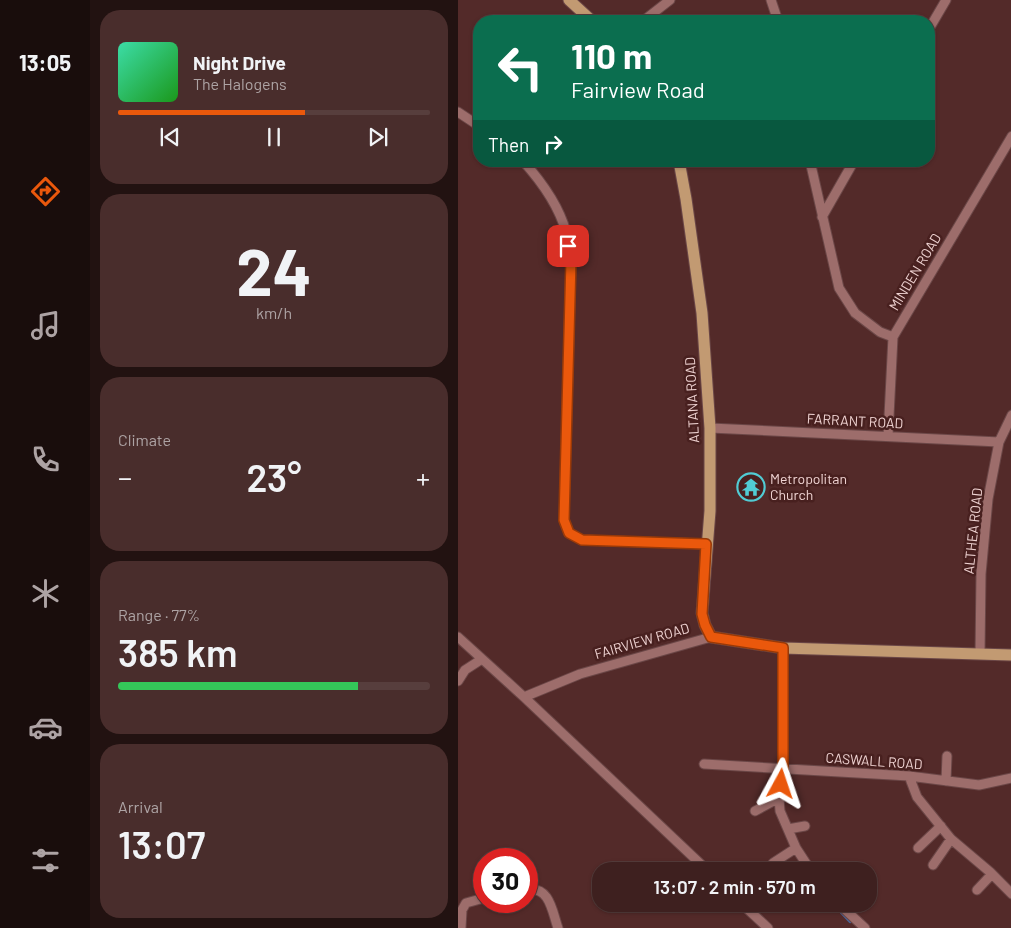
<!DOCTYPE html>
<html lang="en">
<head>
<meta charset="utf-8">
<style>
  :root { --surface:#3e201f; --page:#492d2c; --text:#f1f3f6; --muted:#ada3a4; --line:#573e3d; --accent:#ea580c }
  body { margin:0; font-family:Barlow,sans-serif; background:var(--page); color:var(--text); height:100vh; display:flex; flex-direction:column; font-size:19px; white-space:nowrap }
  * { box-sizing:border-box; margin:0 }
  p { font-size:16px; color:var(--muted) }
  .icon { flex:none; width:28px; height:28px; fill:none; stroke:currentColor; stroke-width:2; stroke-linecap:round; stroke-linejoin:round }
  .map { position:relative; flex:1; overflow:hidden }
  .side { display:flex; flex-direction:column; gap:10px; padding:10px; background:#221211; width:368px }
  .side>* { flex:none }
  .banner { position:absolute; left:15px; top:15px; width:462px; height:152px; border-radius:20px; box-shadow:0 1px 4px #0004,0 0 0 1px var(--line); background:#0b6e4f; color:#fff; overflow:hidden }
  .speed { position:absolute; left:15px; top:848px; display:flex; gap:10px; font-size:25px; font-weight:700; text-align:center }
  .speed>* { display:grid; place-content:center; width:65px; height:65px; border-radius:50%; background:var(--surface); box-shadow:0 1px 4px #0004,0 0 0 1px var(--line); line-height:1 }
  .speed .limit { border:8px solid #d22; background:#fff; color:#111 }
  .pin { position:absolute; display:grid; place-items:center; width:42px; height:42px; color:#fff; margin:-21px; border-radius:10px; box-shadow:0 2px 8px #0006 }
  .me { position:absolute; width:55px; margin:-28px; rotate:5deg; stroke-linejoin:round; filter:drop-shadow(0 0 4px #0008) }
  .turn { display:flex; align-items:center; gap:18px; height:105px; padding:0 15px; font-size:22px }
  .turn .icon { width:65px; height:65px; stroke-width:2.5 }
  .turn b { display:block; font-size:35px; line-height:42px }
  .then { display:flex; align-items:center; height:48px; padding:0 15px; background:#0003; gap:10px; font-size:19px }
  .big { font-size:38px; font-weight:600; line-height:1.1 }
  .side .widget { flex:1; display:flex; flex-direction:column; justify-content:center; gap:8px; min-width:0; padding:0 18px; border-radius:20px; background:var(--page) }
  .side .dial { align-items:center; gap:0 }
  .dial b { font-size:65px; line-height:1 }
  .song { display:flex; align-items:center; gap:15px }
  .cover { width:60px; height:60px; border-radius:8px; background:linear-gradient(135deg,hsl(160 70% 55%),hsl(120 70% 35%)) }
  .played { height:5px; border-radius:2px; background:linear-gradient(90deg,var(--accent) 60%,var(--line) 60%) }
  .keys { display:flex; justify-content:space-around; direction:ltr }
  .heat { display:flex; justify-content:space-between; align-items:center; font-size:28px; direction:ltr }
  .charge { height:8px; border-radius:4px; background:linear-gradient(90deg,#34c759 77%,var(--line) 0) }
  .trip { position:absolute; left:134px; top:862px; width:285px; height:50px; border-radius:20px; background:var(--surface); box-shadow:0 1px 4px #0004,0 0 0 1px var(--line); font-weight:600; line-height:50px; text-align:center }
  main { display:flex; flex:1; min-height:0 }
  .tabs { display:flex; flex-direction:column; width:90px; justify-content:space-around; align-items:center; background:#190d0c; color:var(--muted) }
  .tabs .icon { width:35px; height:35px }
  .tabs .active { color:var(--accent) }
  .tabs b { font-size:22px; color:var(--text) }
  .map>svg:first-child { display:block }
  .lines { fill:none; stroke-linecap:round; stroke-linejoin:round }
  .stream { stroke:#496599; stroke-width:2.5 }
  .minor-casing { stroke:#6b4747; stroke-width:11 }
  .major-casing { stroke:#6b4747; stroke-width:13 }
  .minor { stroke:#9d6d6b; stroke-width:9 }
  .major { stroke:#c29a72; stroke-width:11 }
  .route-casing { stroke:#983908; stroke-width:12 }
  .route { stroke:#ea580c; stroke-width:9 }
  .labels { text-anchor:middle; stroke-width:5; stroke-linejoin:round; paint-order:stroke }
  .street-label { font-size:14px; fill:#efd3d2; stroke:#48201f }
  .poi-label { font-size:14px; fill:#efd3d2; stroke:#48201f; text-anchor:start }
</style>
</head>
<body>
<main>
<nav class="tabs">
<b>13:05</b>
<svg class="icon active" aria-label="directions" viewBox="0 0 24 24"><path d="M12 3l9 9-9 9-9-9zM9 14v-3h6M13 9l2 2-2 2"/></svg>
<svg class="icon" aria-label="music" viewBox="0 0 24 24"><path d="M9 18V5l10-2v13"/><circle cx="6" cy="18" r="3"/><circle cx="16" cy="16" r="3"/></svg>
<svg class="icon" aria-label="phone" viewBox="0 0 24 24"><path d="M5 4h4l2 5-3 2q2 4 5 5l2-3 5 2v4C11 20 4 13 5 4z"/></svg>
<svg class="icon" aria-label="climate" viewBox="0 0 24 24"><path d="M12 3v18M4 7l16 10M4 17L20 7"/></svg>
<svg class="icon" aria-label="car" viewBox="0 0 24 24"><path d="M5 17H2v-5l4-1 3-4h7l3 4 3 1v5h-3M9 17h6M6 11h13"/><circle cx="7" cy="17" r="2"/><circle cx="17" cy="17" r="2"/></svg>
<svg class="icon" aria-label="filters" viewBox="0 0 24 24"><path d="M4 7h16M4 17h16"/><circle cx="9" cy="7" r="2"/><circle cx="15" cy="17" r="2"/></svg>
</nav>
<section class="side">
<div class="widget">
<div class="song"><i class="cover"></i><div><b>Night Drive</b><p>The Halogens</p></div></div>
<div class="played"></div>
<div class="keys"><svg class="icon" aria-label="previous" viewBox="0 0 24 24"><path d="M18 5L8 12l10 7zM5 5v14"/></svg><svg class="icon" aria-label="pause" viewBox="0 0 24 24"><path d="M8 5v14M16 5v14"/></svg><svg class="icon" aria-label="next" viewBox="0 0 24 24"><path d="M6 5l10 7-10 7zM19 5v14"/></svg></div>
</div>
<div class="widget dial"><b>24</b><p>km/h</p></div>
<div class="widget"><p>Climate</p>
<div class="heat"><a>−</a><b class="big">23°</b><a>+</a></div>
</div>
<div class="widget"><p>Range · 77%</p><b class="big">385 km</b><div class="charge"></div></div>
<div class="widget"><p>Arrival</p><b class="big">13:07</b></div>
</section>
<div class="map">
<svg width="554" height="928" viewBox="0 0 554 928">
  <rect width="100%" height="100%" fill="#532a29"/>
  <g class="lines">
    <path class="stream" d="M375,904l17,18"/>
    <g class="minor-casing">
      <path id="minor" d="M313,0l7,21
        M185,21l27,-21
        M471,29l17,-29
        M0,112l21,14
        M65,161c18,20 36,45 43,71 3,9 3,19 5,28l-7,260 5,13 13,7 124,4
        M352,161l29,127 16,25 25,19 13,5
        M364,217l32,-56
        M252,428l289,14
        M430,436l5,-99 119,-201
        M0,637l66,60 184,174
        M325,648v121l-4,29 1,13 16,37 15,23
        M522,653l1,-79 7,-75 11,-57 13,-27
        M0,681l7,-11 17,-11
        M66,697l56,-23 131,-37
        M246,764l205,12 70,9 33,-7
        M451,776l8,21 34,42 39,33 22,22
        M488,781l1,-25
        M297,811l24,-13
        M330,829l17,-3
        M460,848l23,-22
        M315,863l23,-15
        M475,865l18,-26
        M69,890c23,-4 25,21 31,38
        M519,890l15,-16
        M284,904l26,24
        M381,904l26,24
        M3,928l1,-18 4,-7 18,-5"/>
    </g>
    <g class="major-casing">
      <path id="major" d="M111,0l23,21
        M221,161l7,38 16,114 8,115v83l-8,102 3,12 6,12 72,11 229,7"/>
    </g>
    <use href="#minor" class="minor"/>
    <use href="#major" class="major"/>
  </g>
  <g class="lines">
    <g class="route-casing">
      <path id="route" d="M110,246l3,14 -7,260 5,13 13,7 124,4 -4,70 3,11 6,12 72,11v122l-2,14"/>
    </g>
    <use href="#route" class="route"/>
  </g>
  <defs>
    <g id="temple-ring" transform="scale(1.4375)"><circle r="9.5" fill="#48201f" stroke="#51ccd4" stroke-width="1.5"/><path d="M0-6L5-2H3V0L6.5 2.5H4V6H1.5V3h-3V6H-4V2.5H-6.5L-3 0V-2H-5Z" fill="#51ccd4"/></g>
  </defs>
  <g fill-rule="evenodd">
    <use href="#temple-ring" x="293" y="487"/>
  </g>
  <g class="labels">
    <g class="street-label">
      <text transform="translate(457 272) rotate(-59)" y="5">MINDEN ROAD</text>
      <text transform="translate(234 400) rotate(-93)" y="5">ALTANA ROAD</text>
      <text transform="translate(397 421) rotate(3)" y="5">FARRANT ROAD</text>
      <text transform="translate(515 531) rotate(-84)" y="5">ALTHEA ROAD</text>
      <text transform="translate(184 641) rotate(-16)" y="5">FAIRVIEW ROAD</text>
      <text transform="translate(416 761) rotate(4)" y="5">CASWALL ROAD</text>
    </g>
    <g class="poi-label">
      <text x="312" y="484">Metropolitan<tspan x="312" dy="16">Church</tspan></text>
    </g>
  </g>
</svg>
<div class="speed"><div class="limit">30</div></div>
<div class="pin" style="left:110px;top:246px;background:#d93025"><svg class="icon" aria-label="arrive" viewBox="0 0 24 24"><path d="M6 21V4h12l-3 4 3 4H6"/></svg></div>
<svg class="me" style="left:323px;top:784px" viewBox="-20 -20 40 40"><path d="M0-17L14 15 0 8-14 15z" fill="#ea580c" stroke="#fff" stroke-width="4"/></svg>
<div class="trip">13:07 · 2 min · 570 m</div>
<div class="banner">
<div class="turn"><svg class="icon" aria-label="left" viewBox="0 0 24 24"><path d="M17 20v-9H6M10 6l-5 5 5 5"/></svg><div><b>110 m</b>Fairview Road</div></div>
<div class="then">Then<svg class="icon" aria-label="right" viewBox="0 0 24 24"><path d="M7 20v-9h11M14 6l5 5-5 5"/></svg></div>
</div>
</div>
</main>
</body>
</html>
